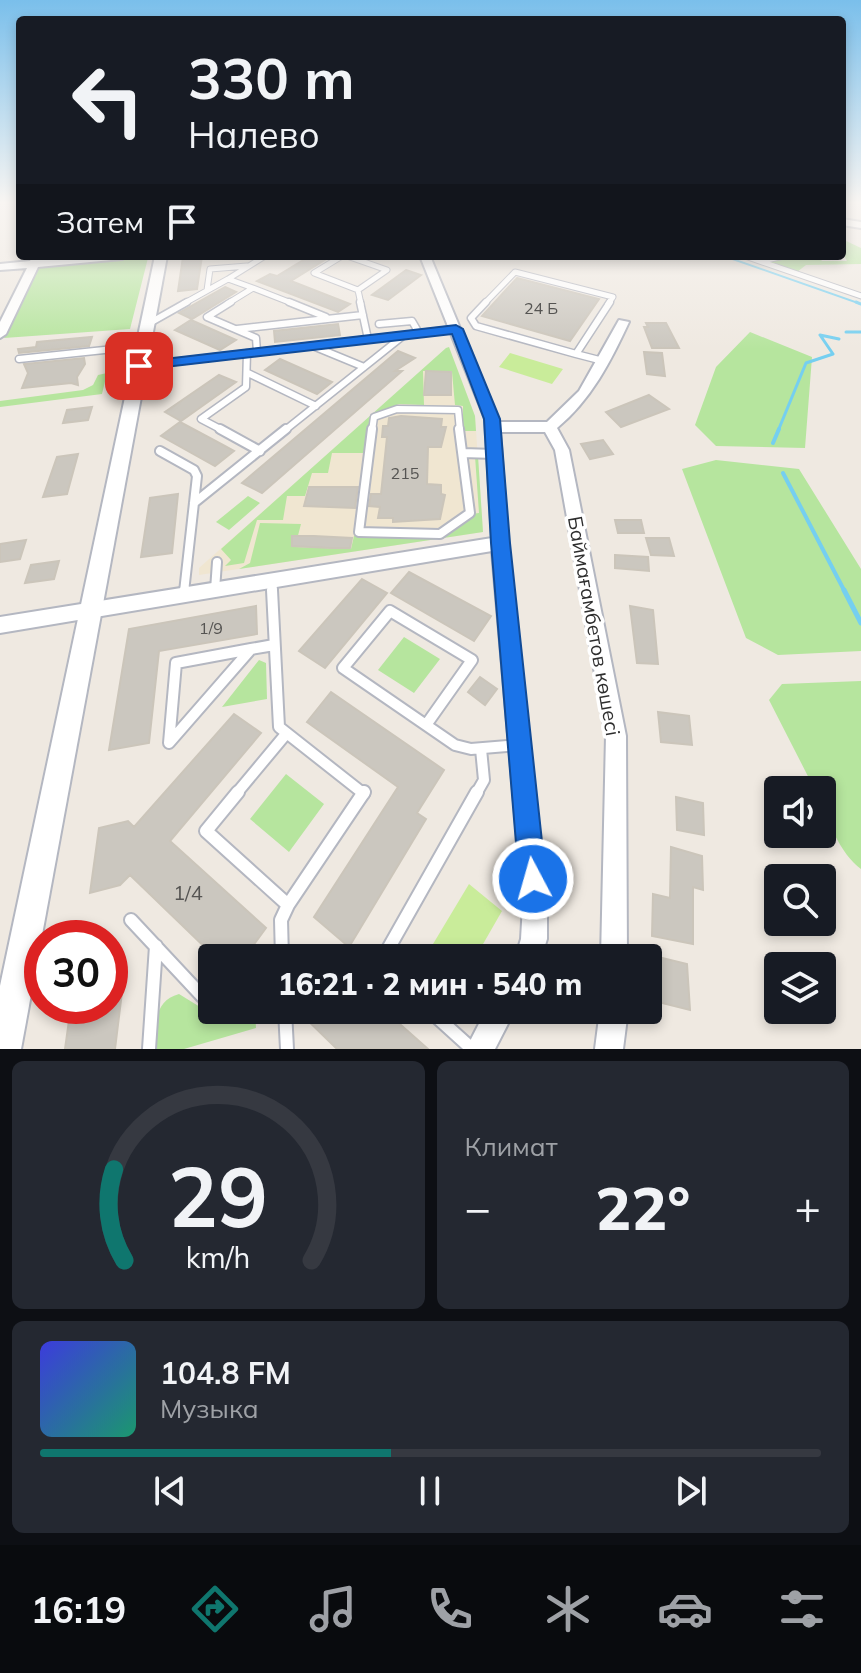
<!DOCTYPE html>
<html lang="ru">
<head>
<meta charset="utf-8">
<style>
  :root { --surface:#171b24; --page:#242831; --text:#f1f3f6; --muted:#9ea1a6; --line:#363941; --accent:#0f766e }
  body { margin:0; font-family:Mulish,sans-serif; background:var(--page); color:var(--text); height:100vh; display:flex; flex-direction:column; font-size:30px; white-space:nowrap }
  * { box-sizing:border-box; margin:0 }
  p { font-size:26px; color:var(--muted) }
  .icon { flex:none; width:44px; height:44px; fill:none; stroke:currentColor; stroke-width:2; stroke-linecap:round; stroke-linejoin:round }
  .map { position:relative; height:1049px; overflow:hidden }
  .drawer { display:flex; flex-direction:column; gap:12px; padding:12px; background:#0d0f14; flex:1 }
  .drawer>* { flex:none }
  .hud { position:absolute; left:16px; top:16px; width:830px; height:244px; border-radius:8px; box-shadow:0 4px 12px #0003; background:#171b24; color:var(--text); overflow:hidden }
  .controls { position:absolute; left:764px; top:776px; display:grid; gap:16px }
  .controls a { display:grid; place-items:center; width:72px; height:72px; border-radius:8px; background:var(--surface); box-shadow:0 4px 12px #0003; font-size:40px }
  .speed { position:absolute; left:24px; top:920px; display:flex; gap:16px; font-size:40px; font-weight:700; text-align:center }
  .speed>* { display:grid; place-content:center; width:104px; height:104px; border-radius:50%; background:var(--surface); box-shadow:0 4px 12px #0003; line-height:1 }
  .speed .limit { border:12px solid #d22; background:#fff; color:#111 }
  .pin { position:absolute; display:grid; place-items:center; width:68px; height:68px; color:#fff; margin:-34px; border-radius:16px; box-shadow:0 4px 12px #0006 }
  .me { position:absolute; width:88px; margin:-44px; rotate:354deg; stroke-linejoin:round; filter:drop-shadow(0 0 6px #0008) }
  .turn { display:flex; align-items:center; gap:28px; height:168px; padding:0 40px; font-size:36px }
  .turn .icon { width:104px; height:104px; stroke-width:2.5 }
  .turn b { display:block; font-size:56px; line-height:68px }
  .then { display:flex; align-items:center; height:76px; padding:0 40px; background:#0003; gap:16px; font-size:30px }
  .big { font-size:60px; font-weight:800; line-height:1.1 }
  .drawer .widget { flex:1; display:flex; flex-direction:column; justify-content:center; gap:12px; min-width:0; padding:0 28px; border-radius:12px; background:var(--page) }
  .drawer .dial { align-items:center; gap:0 }
  .dial svg { height:208px; overflow:visible; fill:none; stroke:var(--line); stroke-width:7; stroke-linecap:round; text-anchor:middle }
  .dial text { fill:var(--text); stroke:none }
  .song { display:flex; align-items:center; gap:24px }
  .cover { width:96px; height:96px; border-radius:12px; background:linear-gradient(135deg,hsl(240 70% 55%),hsl(160 70% 35%)) }
  .played { height:8px; border-radius:4px; background:linear-gradient(90deg,var(--accent) 45%,var(--line) 45%) }
  .keys { display:flex; justify-content:space-around; direction:ltr }
  .heat { display:flex; justify-content:space-between; align-items:center; font-size:44px; direction:ltr }
  .drawer .tiles { flex:1; display:grid; gap:12px; grid-template-columns:1fr 1fr }
  .widget:last-child { grid-column:span 2 }
  .trip { position:absolute; left:198px; top:944px; width:464px; height:80px; border-radius:8px; background:var(--surface); box-shadow:0 4px 12px #0003; font-weight:800; line-height:80px; text-align:center }
  .dock { display:flex; height:128px; justify-content:space-around; align-items:center; background:#090b0e; color:var(--muted) }
  .dock .icon { width:56px; height:56px }
  .dock .active { color:var(--accent) }
  .dock b { font-size:36px; color:var(--text) }
  .map>svg:first-child { display:block }
  .education { fill:#f0e6d1 }
  .green { fill:#b6e59e }
  .pitch { fill:#c9ec9a }
  .lines { fill:none; stroke-linecap:round; stroke-linejoin:round }
  .stream-far3 { stroke:#75cff0; stroke-width:2 }
  .stream-far2 { stroke:#75cff0; stroke-width:3 }
  .stream-far1 { stroke:#75cff0; stroke-width:4 }
  .stream { stroke:#75cff0; stroke-width:5 }
  .building { fill:#cbc7bf; stroke:#cbc5ba; stroke-width:2 }
  .service-far4-casing { stroke:#b4b7c1; stroke-width:7 }
  .service-far3-casing { stroke:#b4b7c1; stroke-width:9 }
  .service-far2-casing { stroke:#b4b7c1; stroke-width:12 }
  .service-far1-casing { stroke:#b4b7c1; stroke-width:14 }
  .service-casing { stroke:#b4b7c1; stroke-width:16 }
  .minor-casing { stroke:#b4b7c1; stroke-width:4 }
  .tertiary-casing { stroke:#b4b7c1; stroke-width:4 }
  .service-far4 { stroke:#fff; stroke-width:5 }
  .service-far3 { stroke:#fff; stroke-width:6 }
  .service-far2 { stroke:#fff; stroke-width:8 }
  .service-far1 { stroke:#fff; stroke-width:10 }
  .service { stroke:#fff; stroke-width:12 }
  .minor { fill:#fff; fill-rule:evenodd }
  .tertiary { fill:#fff; fill-rule:evenodd }
  .route { fill:#1a73e8; stroke:#114b97; stroke-width:2 }
  .labels { text-anchor:middle; stroke-width:7; stroke-linejoin:round; paint-order:stroke }
  .number-label { font-size:16px; fill:#555452 }
  .street-label { font-size:20px; fill:#2e2e2e; stroke:#fff }
  .near-number-label { font-size:20px; fill:#555452 }
</style>
</head>
<body>
<div class="map">
<svg width="861" height="1049" viewBox="0 0 861 1049">
  <rect width="100%" height="100%" fill="#efe9e1"/>
  <path class="education" d="M449,347l26,69 8,116 -284,43v-7z"/>
  <path class="green" d="M842,239l19,9v16l-55,1 -9,7 -44,-16h65l4,5h25l-5,-9z
    M148,258l-18,71 -126,9 34,-71z
    M750,332l62,25 -7,91 -89,-2 -21,-21 21,-58z
    M449,347l26,69 1,15h-13v-25l-8,-1 -3,-33 -29,-1 1,34 -25,-1 -29,13 -6,36h-32l-4,20h-16l-7,23h-18l-4,24h-26l-13,43 -19,3 6,-6 -10,-11 225,-201z
    M107,373l-5,21 -102,13v-6l83,-11 10,-5 5,-10z
    M475,456h3l5,76 -244,37 11,-6 10,-40 41,1 -6,23 56,2 3,-13h92l25,-22 8,-1z
    M716,460l83,9 62,100v82l-83,4 -32,-17 -64,-169z
    M248,496l12,7 -31,27 -13,-8z
    M404,637l36,22 -26,34 -36,-23z
    M259,660l7,3 1,36 -45,8z
    M861,681v188c-20,-14 -39,-55 -39,-79h-7l-46,-90 13,-16z
    M286,774l38,30 -35,48 -39,-33z
    M179,994l34,21 19,-5h23l1,18 -72,21h-30c2,-23 -1,-48 25,-55z"/>
  <path class="pitch" d="M510,353l53,16 -11,15 -53,-17z
    M469,884l33,27 -27,47h-44l-4,-4z"/>
  <g class="lines">
    <path class="stream-far3" d="M724,256l137,48"/>
    <path class="stream-far2" d="M856,302l5,2
      M846,332h15
      M778,431l28,-68 27,-9 -13,-19 19,4"/>
    <path class="stream-far1" d="M773,443l6,-14
      M783,473l62,119"/>
    <path class="stream" d="M844,590l17,33"/>
  </g>
  <path class="building" d="M202,256l-5,33 -19,2 5,-34z
    M310,256h21l-40,25 59,23 -12,8 -81,-31 13,-7 7,2z
    M406,270l15,5 -33,25 -16,-5z
    M517,278l82,21 -29,42 -88,-25z
    M225,287l11,5 -44,27 -13,-6z
    M191,320l45,20 -16,10 -45,-20z
    M646,323h20l13,25h-27l-8,-21h4z
    M338,324l2,11 -65,7 -1,-11z
    M92,337l-3,9 -70,7 -1,-4 18,-2 1,-5z
    M398,351l17,7 -20,13h7l-140,122 -20,-10z
    M644,352l18,1 3,23 -18,-2z
    M84,358l1,6 -8,13 1,8 -7,-2 -49,5 6,-15 -4,-9z
    M280,359l52,23 -15,12 -52,-24z
    M426,371l25,1v23h-27z
    M219,375l17,7 -55,39 -16,-9z
    M649,395l20,14 -48,18 -15,-15z
    M92,407l-4,13 -25,3 4,-13z
    M401,416l41,3 -1,8h5l-5,20h-13l-1,37 14,1v9l4,1 -5,24 -47,3v-4h-15l2,-11 -11,-1 2,-12h10l6,-57h-5l1,-11h5l1,-8z
    M180,422l43,23 11,6 -19,15 -54,-30z
    M603,440l10,14 -23,5 -9,-15z
    M78,454l-11,40 -24,3 14,-40z
    M309,487h49l-3,21 -51,-2z
    M178,494l-6,59 -31,4 9,-59z
    M615,520h26l3,13h-26z
    M292,536h22l38,2 -2,10h-19l-39,-2z
    M646,538h23l5,18 -23,-1z
    M26,540l-6,19 -20,3v-18z
    M615,555l33,2 1,14 -34,-3z
    M59,561l-5,18 -29,4 6,-18z
    M409,572l82,44 -17,25 -83,-48z
    M362,579l25,14 -62,75 -26,-17z
    M256,606l1,28 -98,17 -10,92 -40,7 20,-121z
    M630,606l23,4 5,54 -21,-1z
    M480,677l17,12 -12,16 -17,-13z
    M331,692l113,78 -27,43 9,6 -77,128 -35,-30 84,-130 -91,-65z
    M658,712l31,4 3,29 -31,-3z
    M234,714l27,19 -91,108 96,87 -22,30h-28l-86,-83 -10,10 -30,8 9,-65 29,-7 6,6z
    M676,797l27,6 1,32 -27,-5z
    M671,847l31,9 1,34 -10,-3v57l-41,-8 1,-42 17,4z
    M650,955l37,9 3,46 -40,-10z
    M125,968l-10,81h-50l6,-43h39v-34z
    M297,1010h87l44,39h-91z"/>
  <g class="lines">
    <g class="service-far4-casing">
      <path id="service-far4" d="M342,256l-28,17 44,17 3,14
        M347,256l40,14 -29,20
        M745,256l116,40
        M762,261l22,-5
        M253,288l41,16
        M207,290l3,-21 37,-3
        M183,304l45,-25
        M227,304l26,-16 -25,-9 37,-23
        M484,304l31,-32 98,25 -5,7"/>
    </g>
    <g class="service-far3-casing">
      <path id="service-far3" d="M231,302l-24,15 49,21 1,14
        M289,302l37,15
        M360,302l8,37
        M486,302l-15,16 5,8 100,28
        M148,324l39,-22
        M379,324l33,-3 7,12
        M237,329l126,-14
        M313,346l51,21
        M576,354l27,7
        M576,354l34,-52
        M19,359l123,-13
        M139,366l317,-37
        M248,373l68,33
        M224,431l-23,-12 45,-32 1,-34
        M284,431l119,-95
        M372,431l2,-14 23,-8 61,1 2,21"/>
    </g>
    <g class="service-far2-casing">
      <path id="service-far2" d="M220,429l40,22
        M372,429l-13,103 81,2 30,-21 -11,-84
        M160,451l34,19 3,6 -13,116
        M463,453l31,1
        M194,503l92,-74
        M272,580l1,12
        M215,590l2,-28"/>
    </g>
    <g class="service-far1-casing">
      <path id="service-far1" d="M272,590l7,137 85,67
        M184,595l1,-5
        M251,649l-82,94 7,-80z
        M251,649l23,-4
        M426,725l46,-65 -82,-49 -47,57 112,77 16,4 48,-4
        M236,794l50,-60
        M476,794l8,-14 -3,-31"/>
    </g>
    <g class="service-casing">
      <path id="service" d="M238,792l-32,39 82,74 76,-113
        M131,920l71,76 10,5
        M282,958l-1,-38 7,-15
        M383,958l94,-166
        M285,1010l2,39
        M429,1010l43,39
        M149,1049l7,-103"/>
    </g>
    <g class="minor-casing">
      <path id="minor" d="M842,219l19,3v6l-19,-3z
        M33,256h10l-2,4 86,-4 -5,3 -84,8 -32,67 -6,4v-16l27,-54 -27,2v-6l30,-3z
        M420,256h10l69,166h48l32,-31 40,-71 10,2c-18,39 -38,78 -72,106l12,22 57,286 1,222h-26l5,-222 -51,-286 -10,-18h-45l8,111 39,362v34l-6,19h-26l6,-19 2,-34 -31,-354 -492,82v-16l492,-79 -7,-119z
        M486,1010h29l-20,39h-29z
        M600,1010h28l-5,39h-28z"/>
    </g>
    <g class="tertiary-casing">
      <path id="tertiary" d="M155,256h12l-146,793h-21v-63z"/>
    </g>
    <use href="#service-far4" class="service-far4"/>
    <use href="#service-far3" class="service-far3"/>
    <use href="#service-far2" class="service-far2"/>
    <use href="#service-far1" class="service-far1"/>
    <use href="#service" class="service"/>
    <use href="#minor" class="minor"/>
    <use href="#tertiary" class="tertiary"/>
  </g>
  <linearGradient id="sky" x2="0" y2="1"><stop stop-color="#7abfeb"/><stop offset="0.58" stop-color="#f8f5f2"/><stop offset="1" stop-color="#f8f5f2" stop-opacity="0"/></linearGradient>
  <rect width="861" height="349" fill="url(#sky)"/>
  <path class="route" d="M456,325l7,4 37,90 10,124 36,336 -4,9 -9,4 -10,-4 -4,-9 -28,-336 -7,-124 -32,-85 -313,36 -7,-4 7,-4z"/>
  <g class="labels">
    <g class="number-label">
      <text x="541" y="314">24 Б</text>
      <text x="405" y="479">215</text>
      <text x="211" y="634">1/9</text>
    </g>
    <g class="street-label">
      <text transform="translate(594 626) rotate(80)" y="7">Баймағамбетов көшесі</text>
    </g>
    <g class="near-number-label">
      <text x="188" y="900">1/4</text>
    </g>
  </g>
</svg>
<div class="controls">
<a><svg class="icon" aria-label="sound" viewBox="0 0 24 24"><path d="M4 9h4l5-4v14l-5-4H4zM17 9q2 3 0 6"/></svg></a>
<a><svg class="icon" aria-label="search" viewBox="0 0 24 24"><circle cx="10" cy="10" r="6"/><path d="M15 15l6 6"/></svg></a>
<a><svg class="icon" aria-label="layers" viewBox="0 0 24 24"><path d="M12 4l9 5-9 5-9-5zM3 14l9 5 9-5"/></svg></a>
</div>
<div class="speed"><div class="limit">30</div></div>
<div class="pin" style="left:139px;top:366px;background:#d93025"><svg class="icon" aria-label="arrive" viewBox="0 0 24 24"><path d="M6 21V4h12l-3 4 3 4H6"/></svg></div>
<svg class="me" style="left:533px;top:879px" viewBox="-20 -20 40 40"><circle r="17" fill="#1a73e8" stroke="#fff" stroke-width="3"/><path d="M0-11L8 9 0 5-8 9z" fill="#fff"/></svg>
<div class="trip">16:21 · 2 мин · 540 m</div>
<div class="hud">
<div class="turn"><svg class="icon" aria-label="left" viewBox="0 0 24 24"><path d="M17 20v-9H6M10 6l-5 5 5 5"/></svg><div><b>330 m</b>Налево</div></div>
<div class="then">Затем<svg class="icon" aria-label="arrive" viewBox="0 0 24 24"><path d="M6 21V4h12l-3 4 3 4H6"/></svg></div>
</div>
</div>
<section class="drawer">
<div class="tiles">
<div class="widget dial"><svg viewBox="0 0 100 80">
<path d="M14 69A42 42 0 1 1 86 69"/>
<path d="M14 69A42 42 0 0 1 10 34" stroke="#0f766e"/>
<text x="50" y="56" font-size="32" font-weight="700">29</text>
<text x="50" y="72" font-size="11">km/h</text>
</svg></div>
<div class="widget"><p>Климат</p>
<div class="heat"><a>−</a><b class="big">22°</b><a>+</a></div>
</div>
<div class="widget">
<div class="song"><i class="cover"></i><div><b>104.8 FM</b><p>Музыка</p></div></div>
<div class="played"></div>
<div class="keys"><svg class="icon" aria-label="previous" viewBox="0 0 24 24"><path d="M18 5L8 12l10 7zM5 5v14"/></svg><svg class="icon" aria-label="pause" viewBox="0 0 24 24"><path d="M8 5v14M16 5v14"/></svg><svg class="icon" aria-label="next" viewBox="0 0 24 24"><path d="M6 5l10 7-10 7zM19 5v14"/></svg></div>
</div>
</div>
</section>
<nav class="dock">
<b>16:19</b>
<svg class="icon active" aria-label="directions" viewBox="0 0 24 24"><path d="M12 3l9 9-9 9-9-9zM9 14v-3h6M13 9l2 2-2 2"/></svg>
<svg class="icon" aria-label="music" viewBox="0 0 24 24"><path d="M9 18V5l10-2v13"/><circle cx="6" cy="18" r="3"/><circle cx="16" cy="16" r="3"/></svg>
<svg class="icon" aria-label="phone" viewBox="0 0 24 24"><path d="M5 4h4l2 5-3 2q2 4 5 5l2-3 5 2v4C11 20 4 13 5 4z"/></svg>
<svg class="icon" aria-label="climate" viewBox="0 0 24 24"><path d="M12 3v18M4 7l16 10M4 17L20 7"/></svg>
<svg class="icon" aria-label="car" viewBox="0 0 24 24"><path d="M5 17H2v-5l4-1 3-4h7l3 4 3 1v5h-3M9 17h6M6 11h13"/><circle cx="7" cy="17" r="2"/><circle cx="17" cy="17" r="2"/></svg>
<svg class="icon" aria-label="filters" viewBox="0 0 24 24"><path d="M4 7h16M4 17h16"/><circle cx="9" cy="7" r="2"/><circle cx="15" cy="17" r="2"/></svg>
</nav>
</body>
</html>
